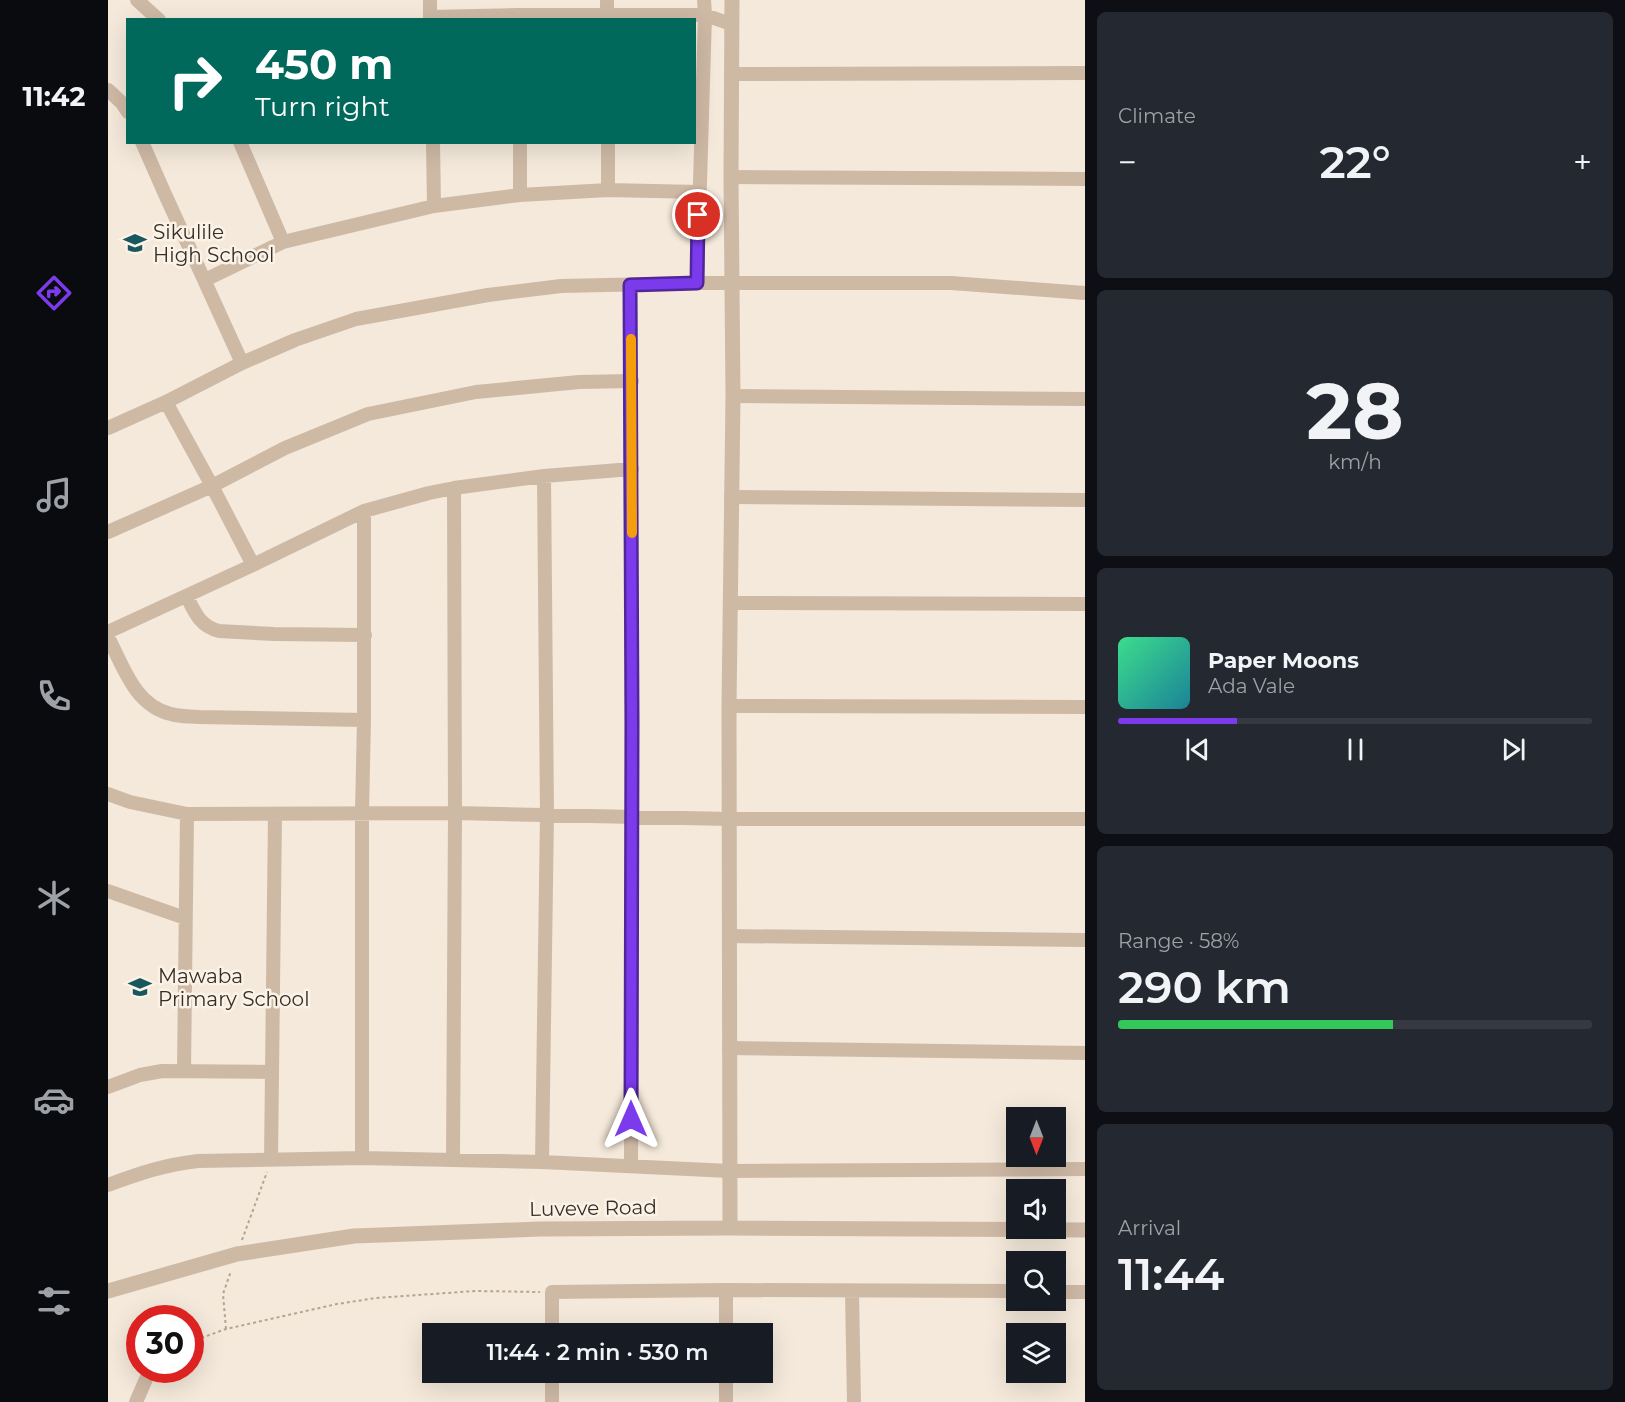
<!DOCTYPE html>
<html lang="en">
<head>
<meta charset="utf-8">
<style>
  :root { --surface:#171b24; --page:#242831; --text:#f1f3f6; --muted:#9ea1a6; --line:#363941; --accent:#7c3aed }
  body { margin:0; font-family:Montserrat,sans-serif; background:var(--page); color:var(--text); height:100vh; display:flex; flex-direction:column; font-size:22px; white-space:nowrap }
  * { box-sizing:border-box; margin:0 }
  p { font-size:20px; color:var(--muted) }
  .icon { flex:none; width:33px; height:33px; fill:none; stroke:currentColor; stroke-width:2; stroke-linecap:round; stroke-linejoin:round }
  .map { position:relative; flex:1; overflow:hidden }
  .drawer { display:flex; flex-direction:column; gap:12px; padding:12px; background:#0d0f14; width:540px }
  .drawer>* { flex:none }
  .guide { position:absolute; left:18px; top:18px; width:570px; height:126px; border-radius:0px; box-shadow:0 6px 24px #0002; background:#00695c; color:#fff; overflow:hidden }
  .needle { width:39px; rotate:180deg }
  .buttons { position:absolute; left:898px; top:1107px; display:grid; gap:12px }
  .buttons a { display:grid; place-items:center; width:60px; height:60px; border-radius:0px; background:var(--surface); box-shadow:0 6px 24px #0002; font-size:30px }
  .speed { position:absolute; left:18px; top:1305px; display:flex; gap:12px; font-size:30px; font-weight:700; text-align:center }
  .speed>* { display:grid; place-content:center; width:78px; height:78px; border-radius:50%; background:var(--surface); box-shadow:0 6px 24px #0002; line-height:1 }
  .speed .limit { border:9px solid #d22; background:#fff; color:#111 }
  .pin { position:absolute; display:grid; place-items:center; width:51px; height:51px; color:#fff; margin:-26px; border:3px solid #fff; border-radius:50%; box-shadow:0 2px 6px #0007 }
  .me { position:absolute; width:66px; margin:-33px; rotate:0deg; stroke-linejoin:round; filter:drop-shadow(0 0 4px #0008) }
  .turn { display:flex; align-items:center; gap:21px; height:126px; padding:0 30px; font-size:27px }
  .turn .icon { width:78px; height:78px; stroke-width:2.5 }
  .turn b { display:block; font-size:42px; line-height:51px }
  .big { font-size:45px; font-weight:600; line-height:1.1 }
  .drawer .widget { flex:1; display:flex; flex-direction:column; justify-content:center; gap:9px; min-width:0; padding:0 21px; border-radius:9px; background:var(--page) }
  .drawer .dial { align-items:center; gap:0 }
  .dial b { font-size:78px; line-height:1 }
  .song { display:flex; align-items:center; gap:18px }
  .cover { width:72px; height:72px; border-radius:9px; background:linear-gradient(135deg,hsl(150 70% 55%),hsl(190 70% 35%)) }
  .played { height:6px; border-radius:3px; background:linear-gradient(90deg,var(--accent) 25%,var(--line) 25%) }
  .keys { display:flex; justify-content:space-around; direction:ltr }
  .heat { display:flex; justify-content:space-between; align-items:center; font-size:33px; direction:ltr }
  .charge { height:9px; border-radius:4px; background:linear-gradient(90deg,#34c759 58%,var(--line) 0) }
  .trip { position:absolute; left:314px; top:1323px; width:351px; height:60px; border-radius:0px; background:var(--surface); box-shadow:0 6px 24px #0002; font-weight:600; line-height:60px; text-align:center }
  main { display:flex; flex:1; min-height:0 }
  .menu { display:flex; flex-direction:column; width:108px; justify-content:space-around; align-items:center; background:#090b0e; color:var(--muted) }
  .menu .icon { width:42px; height:42px }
  .menu .selected { color:var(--accent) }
  .menu b { font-size:27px; color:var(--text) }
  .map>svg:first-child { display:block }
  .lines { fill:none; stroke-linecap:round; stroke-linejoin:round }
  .path { stroke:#baa38f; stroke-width:2; stroke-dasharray:3 3; stroke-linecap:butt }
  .minor { stroke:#ceb9a5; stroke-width:14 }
  .tertiary { stroke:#ceb9a5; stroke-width:15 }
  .route-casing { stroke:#51269a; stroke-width:15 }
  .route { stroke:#7c3aed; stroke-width:10 }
  .slow { stroke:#f59e0b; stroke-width:10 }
  .labels { text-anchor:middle; stroke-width:5; stroke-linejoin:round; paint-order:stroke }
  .poi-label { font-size:20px; fill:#392d27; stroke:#fbf3e7; text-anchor:start }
  .street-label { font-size:20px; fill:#392d27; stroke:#fbf3e7 }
</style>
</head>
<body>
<main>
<nav class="menu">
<b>11:42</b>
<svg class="icon selected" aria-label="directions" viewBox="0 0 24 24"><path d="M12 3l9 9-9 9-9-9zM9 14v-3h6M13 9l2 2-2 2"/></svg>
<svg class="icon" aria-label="music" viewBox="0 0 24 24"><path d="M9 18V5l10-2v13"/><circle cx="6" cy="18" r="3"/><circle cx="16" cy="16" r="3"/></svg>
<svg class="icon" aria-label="phone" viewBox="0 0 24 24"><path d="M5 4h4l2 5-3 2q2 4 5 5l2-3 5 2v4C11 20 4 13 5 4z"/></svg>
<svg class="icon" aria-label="climate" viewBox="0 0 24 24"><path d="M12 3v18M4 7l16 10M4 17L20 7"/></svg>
<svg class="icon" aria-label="car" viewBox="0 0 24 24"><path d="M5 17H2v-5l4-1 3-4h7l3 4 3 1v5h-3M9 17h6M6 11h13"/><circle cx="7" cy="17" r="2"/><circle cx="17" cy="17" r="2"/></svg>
<svg class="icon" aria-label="filters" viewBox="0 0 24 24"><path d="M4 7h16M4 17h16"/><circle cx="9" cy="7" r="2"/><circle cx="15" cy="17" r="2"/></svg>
</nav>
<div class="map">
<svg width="977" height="1402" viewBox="0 0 977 1402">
  <rect width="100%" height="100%" fill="#f4e9da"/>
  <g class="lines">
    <path class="path" d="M134,1240l25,-68
      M118,1329l-3,-35 8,-23
      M82,1342l36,-13 111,-25 39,-6 99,-7 65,1"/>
    <path class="minor" d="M29,0l22,20
      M499,0v20
      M322,17l88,-2h187l26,9
      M322,20v-20
      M623,74l354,-1
      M0,90l14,13 6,9
      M34,142l22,50 78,171
      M132,142l43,100
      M325,142l1,64
      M412,142v53
      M500,142v48
      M623,177l354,2
      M97,280l78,-38 151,-36 86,-11 88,-5 91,2
      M589,283l8,-268 -1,-15
      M522,285l2,532 -1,348
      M625,396l352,3
      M58,402l46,84 41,79
      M0,428l58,-26 76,-39 53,-23 61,-21 132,-24 73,-9 136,-3h254l134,10
      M623,497l354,3
      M0,532l104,-46 73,-38 83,-34 108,-22 103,-10 53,-1
      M79,597c8,16 13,29 32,34l55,3 91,1
      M622,603l355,1
      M0,632l145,-67 111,-54 65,-18 25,-5 90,-12 88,-7
      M0,637c15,29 27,69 63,77 9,3 19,2 28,3l165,3
      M621,706l356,1
      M0,794l22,8 57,12 268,-1 274,6h356
      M0,891l77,27
      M621,936l356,4
      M621,1048l356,5
      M76,1071l3,-257
      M0,1087l32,-12 22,-4 110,1
      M254,1158v-345l2,-93v-209
      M163,1160l4,-346
      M345,1160l2,-347 -1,-325
      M434,1162l5,-348 -3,-338
      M0,1185c32,-12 56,-20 90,-24l164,-3 180,4 187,9 356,-2
      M744,1291l2,111
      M948,1292h29
      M444,1334v-42l174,-2 291,1
      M618,1334v-44
      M444,1372v30
      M28,1402l14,-32
      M618,1402v-30"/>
    <path class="tertiary" d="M622,1228l-1,-522 4,-310 -2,-219 1,-177
      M0,1291l129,-37 117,-18 186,-7 190,-1 355,2"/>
  </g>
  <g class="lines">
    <g class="route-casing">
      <path id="route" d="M523,1119l1,-395 -2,-439 67,-2 1,-68"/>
    </g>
    <use href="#route" class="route"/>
    <path class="slow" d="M523,339l1,194"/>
  </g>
  <defs>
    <g id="school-bare" transform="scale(1.8)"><path d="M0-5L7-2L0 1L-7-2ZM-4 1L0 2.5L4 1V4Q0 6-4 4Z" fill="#18575e" stroke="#fbf3e7" stroke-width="2.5" paint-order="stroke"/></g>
  </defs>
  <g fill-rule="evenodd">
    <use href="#school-bare" x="27" y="243"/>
    <use href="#school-bare" x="32" y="987"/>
  </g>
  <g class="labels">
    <g class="poi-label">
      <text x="45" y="239">Sikulile<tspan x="45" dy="23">High School</tspan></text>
      <text x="50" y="983">Mawaba<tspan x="50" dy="23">Primary School</tspan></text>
    </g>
    <g class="street-label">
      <text transform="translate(485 1208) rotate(-1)" y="7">Luveve Road</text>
    </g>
  </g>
</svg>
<div class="buttons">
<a><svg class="needle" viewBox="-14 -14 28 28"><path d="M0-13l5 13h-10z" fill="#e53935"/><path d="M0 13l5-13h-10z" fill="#9ea1a6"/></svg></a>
<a><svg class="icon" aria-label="sound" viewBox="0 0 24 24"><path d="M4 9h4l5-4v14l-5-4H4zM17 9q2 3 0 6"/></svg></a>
<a><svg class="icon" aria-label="search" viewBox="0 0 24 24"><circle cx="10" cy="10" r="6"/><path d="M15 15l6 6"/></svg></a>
<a><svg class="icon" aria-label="layers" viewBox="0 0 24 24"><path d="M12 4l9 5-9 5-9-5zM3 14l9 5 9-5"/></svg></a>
</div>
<div class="speed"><div class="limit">30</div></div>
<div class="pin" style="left:590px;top:215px;background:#d93025"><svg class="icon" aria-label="arrive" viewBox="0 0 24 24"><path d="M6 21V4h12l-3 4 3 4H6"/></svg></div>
<svg class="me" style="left:523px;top:1119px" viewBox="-20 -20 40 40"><path d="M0-17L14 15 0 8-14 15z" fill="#7c3aed" stroke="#fff" stroke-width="4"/></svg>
<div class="trip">11:44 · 2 min · 530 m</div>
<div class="guide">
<div class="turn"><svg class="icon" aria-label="right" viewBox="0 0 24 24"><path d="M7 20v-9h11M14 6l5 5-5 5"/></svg><div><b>450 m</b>Turn right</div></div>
</div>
</div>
<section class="drawer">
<div class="widget"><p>Climate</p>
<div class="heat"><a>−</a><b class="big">22°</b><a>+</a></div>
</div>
<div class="widget dial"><b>28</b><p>km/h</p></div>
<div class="widget">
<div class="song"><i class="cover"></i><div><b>Paper Moons</b><p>Ada Vale</p></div></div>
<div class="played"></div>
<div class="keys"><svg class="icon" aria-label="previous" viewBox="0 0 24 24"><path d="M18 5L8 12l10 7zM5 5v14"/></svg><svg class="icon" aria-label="pause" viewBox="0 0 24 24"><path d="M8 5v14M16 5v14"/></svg><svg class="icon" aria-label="next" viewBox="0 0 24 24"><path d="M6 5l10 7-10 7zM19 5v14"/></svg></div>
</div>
<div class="widget"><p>Range · 58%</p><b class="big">290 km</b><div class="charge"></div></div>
<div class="widget"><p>Arrival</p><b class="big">11:44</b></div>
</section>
</main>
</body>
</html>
